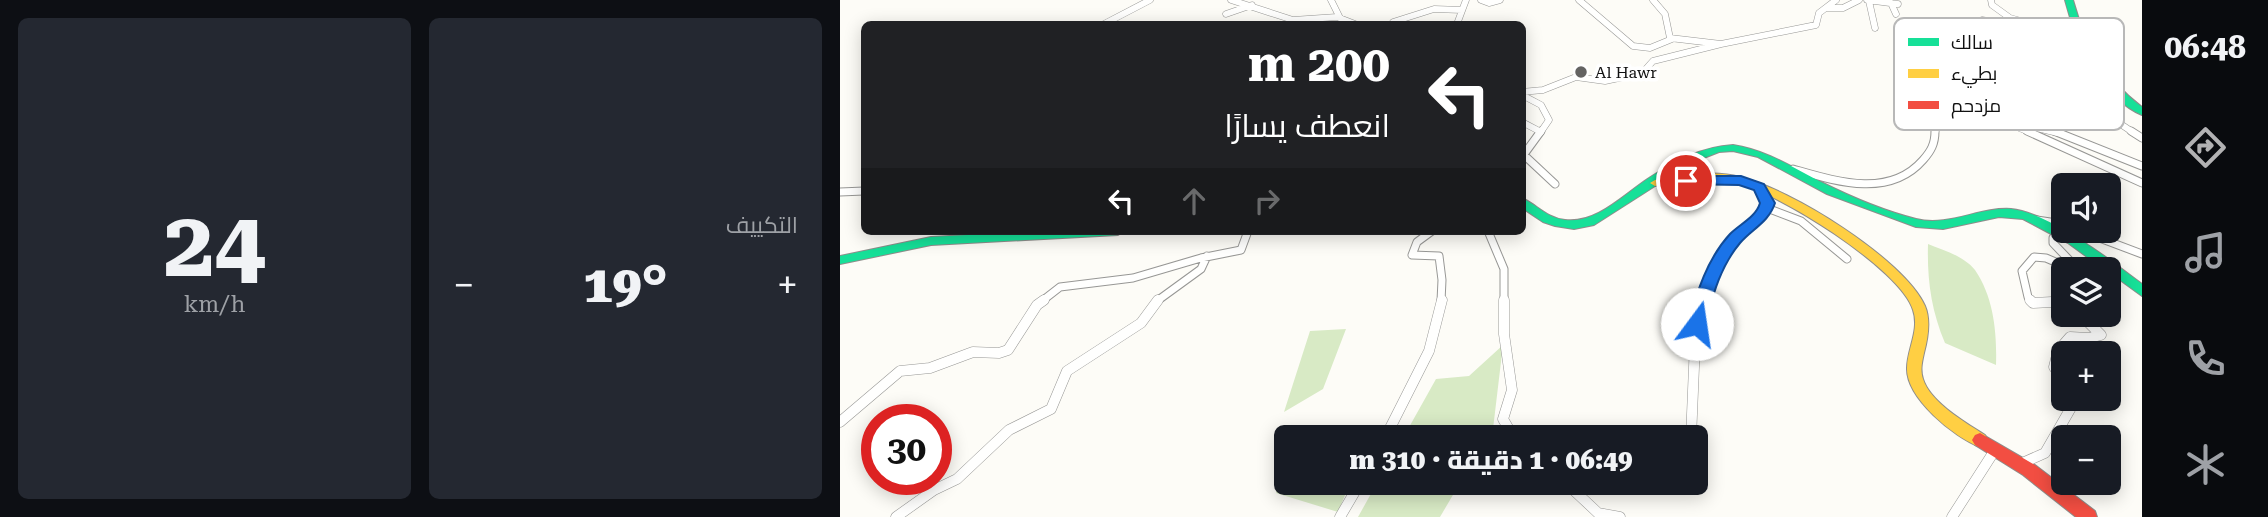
<!DOCTYPE html>
<html lang="ar">
<head>
<meta charset="utf-8">
<style>
  :root { --surface:#171b24; --page:#242831; --text:#f1f3f6; --muted:#9ea1a6; --accent:#b2b2b3 }
  body { margin:0; font-family:"Roboto Serif",Cairo,serif; background:var(--page); color:var(--text); direction:rtl; height:100vh; display:flex; flex-direction:column; font-size:26px; white-space:nowrap }
  * { box-sizing:border-box; margin:0 }
  p { font-size:23px; color:var(--muted) }
  .icon { flex:none; width:38px; height:38px; fill:none; stroke:currentColor; stroke-width:2; stroke-linecap:round; stroke-linejoin:round }
  .map { position:relative; flex:1; overflow:hidden; direction:ltr }
  .drawer { display:flex; flex-direction:column; gap:18px; padding:18px; background:#0d0f14; width:840px }
  .drawer>* { flex:none }
  .top-card { position:absolute; left:21px; top:21px; width:665px; height:214px; border-radius:10px; box-shadow:0 4px 18px #0003; direction:rtl; background:#202124; color:#fff; overflow:hidden }
  .buttons { position:absolute; left:1211px; top:173px; display:grid; gap:14px }
  .buttons a { display:grid; place-items:center; width:70px; height:70px; border-radius:10px; background:var(--surface); box-shadow:0 4px 18px #0003; font-size:35px }
  .speed { position:absolute; left:21px; top:404px; display:flex; gap:14px; font-size:35px; font-weight:700; text-align:center }
  .speed>* { display:grid; place-content:center; width:91px; height:91px; border-radius:50%; background:var(--surface); box-shadow:0 4px 18px #0003; line-height:1 }
  .speed .limit { border:10px solid #d22; background:#fff; color:#111 }
  .pin { position:absolute; display:grid; place-items:center; width:60px; height:60px; color:#fff; margin:-30px; border:4px solid #fff; border-radius:50%; box-shadow:0 2px 7px #0007 }
  .me { position:absolute; width:77px; margin:-38px; rotate:14deg; stroke-linejoin:round; filter:drop-shadow(0 0 5px #0008) }
  .turn { display:flex; align-items:center; gap:24px; height:147px; padding:0 21px; font-size:32px }
  .turn .icon { width:91px; height:91px; stroke-width:2.5 }
  .turn b { display:block; font-size:49px; line-height:60px }
  .lanes { display:flex; align-items:center; height:66px; padding:0 21px; background:#0003; justify-content:center; gap:35px; direction:ltr }
  .lanes .off { opacity:.35 }
  .big { font-size:52px; font-weight:800; line-height:1.1 }
  .drawer .tile { flex:1; display:flex; flex-direction:column; justify-content:center; gap:10px; min-width:0; padding:0 24px; border-radius:10px; background:var(--page) }
  .drawer .dial { align-items:center; gap:0 }
  .dial b { font-size:91px; line-height:1 }
  .heat { display:flex; justify-content:space-between; align-items:center; font-size:38px; direction:ltr }
  .drawer .tiles { flex:1; display:grid; gap:18px; grid-template-columns:repeat(2,1fr) }
  .trip { position:absolute; left:434px; top:425px; width:434px; height:70px; border-radius:10px; background:var(--surface); box-shadow:0 4px 18px #0003; font-weight:800; line-height:70px; text-align:center; direction:rtl }
  main { display:flex; flex:1; min-height:0 }
  .menu { display:flex; flex-direction:column; width:126px; justify-content:space-around; align-items:center; background:#090b0e; color:var(--muted) }
  .menu .icon { width:49px; height:49px }
  .menu .active { color:var(--accent) }
  .menu b { font-size:32px; color:var(--text) }
  .map>svg:first-child { display:block }
  .forest { fill:#d8eac5 }
  .lines { fill:none; stroke-linecap:round; stroke-linejoin:round }
  .street-far2-casing { stroke:#979795; stroke-width:7 }
  .street-far1-casing { stroke:#979795; stroke-width:9 }
  .street-casing { stroke:#979795; stroke-width:11 }
  .fast-casing { stroke:#8e8d8b; stroke-width:2 }
  .slow-casing { stroke:#8e8d8b; stroke-width:2 }
  .jam-casing { stroke:#8e8d8b; stroke-width:2 }
  .street-far2 { stroke:#fffffe; stroke-width:6 }
  .street-far1 { stroke:#fffffe; stroke-width:7 }
  .street { stroke:#fffffe; stroke-width:10 }
  .fast { fill:#16e098; fill-rule:evenodd }
  .slow { fill:#ffcf43; fill-rule:evenodd }
  .jam { fill:#f24e42; fill-rule:evenodd }
  .route { fill:#1a73e8; stroke:#114b97; stroke-width:2 }
  .poi-dot { fill:#646362; stroke:#fff; stroke-width:2.5 }
  .labels { text-anchor:middle; stroke-width:7; stroke-linejoin:round; paint-order:stroke }
  .far-poi-label { font-size:16px; fill:#111; stroke:#fff; text-anchor:start }
  .key { fill:#fff; stroke:#b8b8b8; stroke-width:2 }
  .key-label { font-size:19px; fill:#111 }
</style>
</head>
<body>
<main>
<nav class="menu">
<b>06:48</b>
<svg class="icon active" aria-label="directions" viewBox="0 0 24 24"><path d="M12 3l9 9-9 9-9-9zM9 14v-3h6M13 9l2 2-2 2"/></svg>
<svg class="icon" aria-label="music" viewBox="0 0 24 24"><path d="M9 18V5l10-2v13"/><circle cx="6" cy="18" r="3"/><circle cx="16" cy="16" r="3"/></svg>
<svg class="icon" aria-label="phone" viewBox="0 0 24 24"><path d="M5 4h4l2 5-3 2q2 4 5 5l2-3 5 2v4C11 20 4 13 5 4z"/></svg>
<svg class="icon" aria-label="climate" viewBox="0 0 24 24"><path d="M12 3v18M4 7l16 10M4 17L20 7"/></svg>
</nav>
<div class="map">
<svg width="1302" height="517" viewBox="0 0 1302 517">
  <rect width="100%" height="100%" fill="#fdfcf7"/>
  <path class="forest" d="M1088,244c15,6 36,12 47,26 19,28 22,63 21,95l-51,-22c-14,-33 -18,-64 -17,-99z
    M506,329l-23,60 -39,23 26,-81z
    M663,345l-10,84 -5,8 -85,1 33,-59 33,-3z
    M446,456v27h64l-12,29 -62,-19z
    M537,483h83l-20,34h-82z"/>
  <g class="lines">
    <g class="street-far2-casing">
      <path id="street-far2" d="M391,0l62,20 44,-3 18,7
        M491,0l9,18
        M641,0l8,3 11,-3
        M739,0l54,46 17,2 22,-9
        M1027,0l31,4
        M1151,0l1,5 18,13 25,7 19,24 53,39h4
        M1029,1l6,27
        M1051,3l5,11
        M986,8h17l16,-8
        M386,14l26,-9
        M553,22l41,-13 28,1
        M264,24l46,-24
        M617,24l9,-24
        M1137,24l5,-4 19,3 16,-3
        M881,44l95,-19 3,-12 17,-13
        M1132,52l90,33 72,48
        M1233,91l34,-3
        M682,92l21,-2 33,-13 29,4 28,-6 12,-5 8,-9 68,-17 -51,-6 -5,-24 -12,-14
        M682,95l19,10 8,15 -9,13
        M682,122l19,10
        M1197,128l21,5
        M1201,128c-10,-10 -19,-9 -31,-14 -13,-5 -25,-13 -35,-22l1,-3 17,-8h7l38,14 24,2 40,15
        M1095,133l6,-23c32,0 61,11 91,23"/>
    </g>
    <g class="street-far1-casing">
      <path id="street-far1" d="M1187,131l115,52
        M1214,131l88,35
        M1291,131l11,7
        M684,155l31,29
        M682,157l19,-26
        M953,169c42,12 96,30 130,-9 8,-9 12,-16 12,-29
        M0,192l24,-1
        M927,208l34,13 46,38
        M1197,220l26,4
        M592,231l-15,11 -5,13 27,1 3,24 -1,21
        M648,231l16,38v32
        M1241,231l61,23
        M202,301l18,-14 73,-9 68,-20 40,-8 7,-19
        M317,301l44,-32 6,-13
        M863,301l20,-47 44,-46 -8,-21
        M1192,301l-4,-4 -6,-26 12,-14 12,1 26,11 2,-4 -21,-22v-5l13,-3"/>
    </g>
    <g class="street-casing">
      <path id="street" d="M664,300v34l8,56 -9,29 11,19
        M1190,300l3,3 19,-1 11,3
        M1223,378l-9,-11c2,-12 7,-21 16,-30l19,1 12,-3 -20,-20
        M0,422l60,-51 30,-3 43,-16 26,1 9,-3 29,-45 7,-5
        M545,438l44,-87 13,-51
        M851,438l4,-95 8,-43
        M1180,464l25,-11 31,-54
        M726,483l32,30 22,4
        M56,517l38,-27 23,-11 52,-49 42,-21 16,-38 74,-48 17,-23
        M500,517l20,-34
        M1112,517l43,-67"/>
    </g>
    <g class="fast-casing">
      <path id="fast" d="M1225,0h8c12,44 32,79 69,107v8c-40,-17 -67,-75 -77,-115z
        M893,145c33,5 59,22 88,37 30,15 63,29 95,37 33,8 63,-12 95,-10 18,2 35,11 50,19 6,5 19,11 27,17 19,12 36,26 54,39v12l-33,-24v-2h-4l-37,-27 -45,-24 -24,-2 -56,12 -27,-2 -89,-33 -69,-37 -25,-6 -14,1 -28,11 -97,62 -20,4 -19,-3 -12,-4 -21,-14v-10c15,7 25,20 43,22 32,4 59,-26 84,-42 26,-17 52,-31 84,-33z
        M202,231h82l-6,4 -187,10 -91,19v-8l91,-19z"/>
    </g>
    <g class="slow-casing">
      <path id="slow" d="M858,174c14,-1 28,-1 42,3 49,11 164,82 185,129 6,14 3,32 -1,47 -2,9 -4,17 -1,26 7,23 43,44 62,56l3,5 -3,5 -5,2c-26,-10 -74,-49 -73,-79 0,-19 13,-38 6,-58 -12,-41 -137,-119 -179,-128 -25,-5 -53,1 -79,4l-5,-3 5,-3z"/>
    </g>
    <g class="jam-casing">
      <path id="jam" d="M1140,433l55,32 60,46 2,6h-21l-53,-42 -48,-30 -3,-5 3,-5z"/>
    </g>
    <use href="#street-far2" class="street-far2"/>
    <use href="#street-far1" class="street-far1"/>
    <use href="#street" class="street"/>
    <use href="#fast" class="fast"/>
    <use href="#slow" class="slow"/>
    <use href="#jam" class="jam"/>
  </g>
  <path class="route" d="M846,176h55l23,8 11,19c-6,19 -23,26 -35,40 -20,24 -27,52 -35,81l-2,4h-12l-3,-4c9,-32 19,-65 42,-90 10,-10 26,-17 30,-31l-6,-13 -15,-5 -58,-1 -2,-3z"/>
  <circle class="poi-dot" cx="741" cy="72" r="7"/>
  <g class="labels">
    <g class="far-poi-label">
      <text x="755" y="78">Al Hawr</text>
    </g>
  </g>
  <rect x="1054" y="18" width="230" height="112" rx="10" class="key"/>
  <rect x="1068" y="38" width="31" height="8" fill="#16e098"/>
  <rect x="1068" y="69" width="31" height="9" fill="#ffcf43"/>
  <rect x="1068" y="101" width="31" height="8" fill="#f24e42"/>
  <g class="key-label">
    <text x="1111" y="49">سالك</text>
    <text x="1111" y="80">بطيء</text>
    <text x="1111" y="112">مزدحم</text>
  </g>
</svg>
<div class="buttons">
<a><svg class="icon" aria-label="sound" viewBox="0 0 24 24"><path d="M4 9h4l5-4v14l-5-4H4zM17 9q2 3 0 6"/></svg></a>
<a><svg class="icon" aria-label="layers" viewBox="0 0 24 24"><path d="M12 4l9 5-9 5-9-5zM3 14l9 5 9-5"/></svg></a>
<a>+</a>
<a>−</a>
</div>
<div class="speed"><div class="limit">30</div></div>
<div class="pin" style="left:846px;top:181px;background:#d93025"><svg class="icon" aria-label="arrive" viewBox="0 0 24 24"><path d="M6 21V4h12l-3 4 3 4H6"/></svg></div>
<svg class="me" style="left:857px;top:324px" viewBox="-20 -20 40 40"><circle r="19" fill="#fff"/><path d="M0-13L10 11 0 6-10 11z" fill="#1a73e8"/></svg>
<div class="trip">06:49 · 1 دقيقة · 310 m</div>
<div class="top-card">
<div class="turn"><svg class="icon" aria-label="left" viewBox="0 0 24 24"><path d="M17 20v-9H6M10 6l-5 5 5 5"/></svg><div><b>200 m</b>انعطف يسارًا</div></div>
<div class="lanes"><svg class="icon" aria-label="left" viewBox="0 0 24 24"><path d="M17 20v-9H6M10 6l-5 5 5 5"/></svg><svg class="icon off" aria-label="ahead" viewBox="0 0 24 24"><path d="M12 20V5M6 11l6-6 6 6"/></svg><svg class="icon off" aria-label="right" viewBox="0 0 24 24"><path d="M7 20v-9h11M14 6l5 5-5 5"/></svg></div>
</div>
</div>
<section class="drawer">
<div class="tiles">
<div class="tile"><p>التكييف</p>
<div class="heat"><a>−</a><b class="big">19°</b><a>+</a></div>
</div>
<div class="tile dial"><b>24</b><p>km/h</p></div>
</div>
</section>
</main>
</body>
</html>
